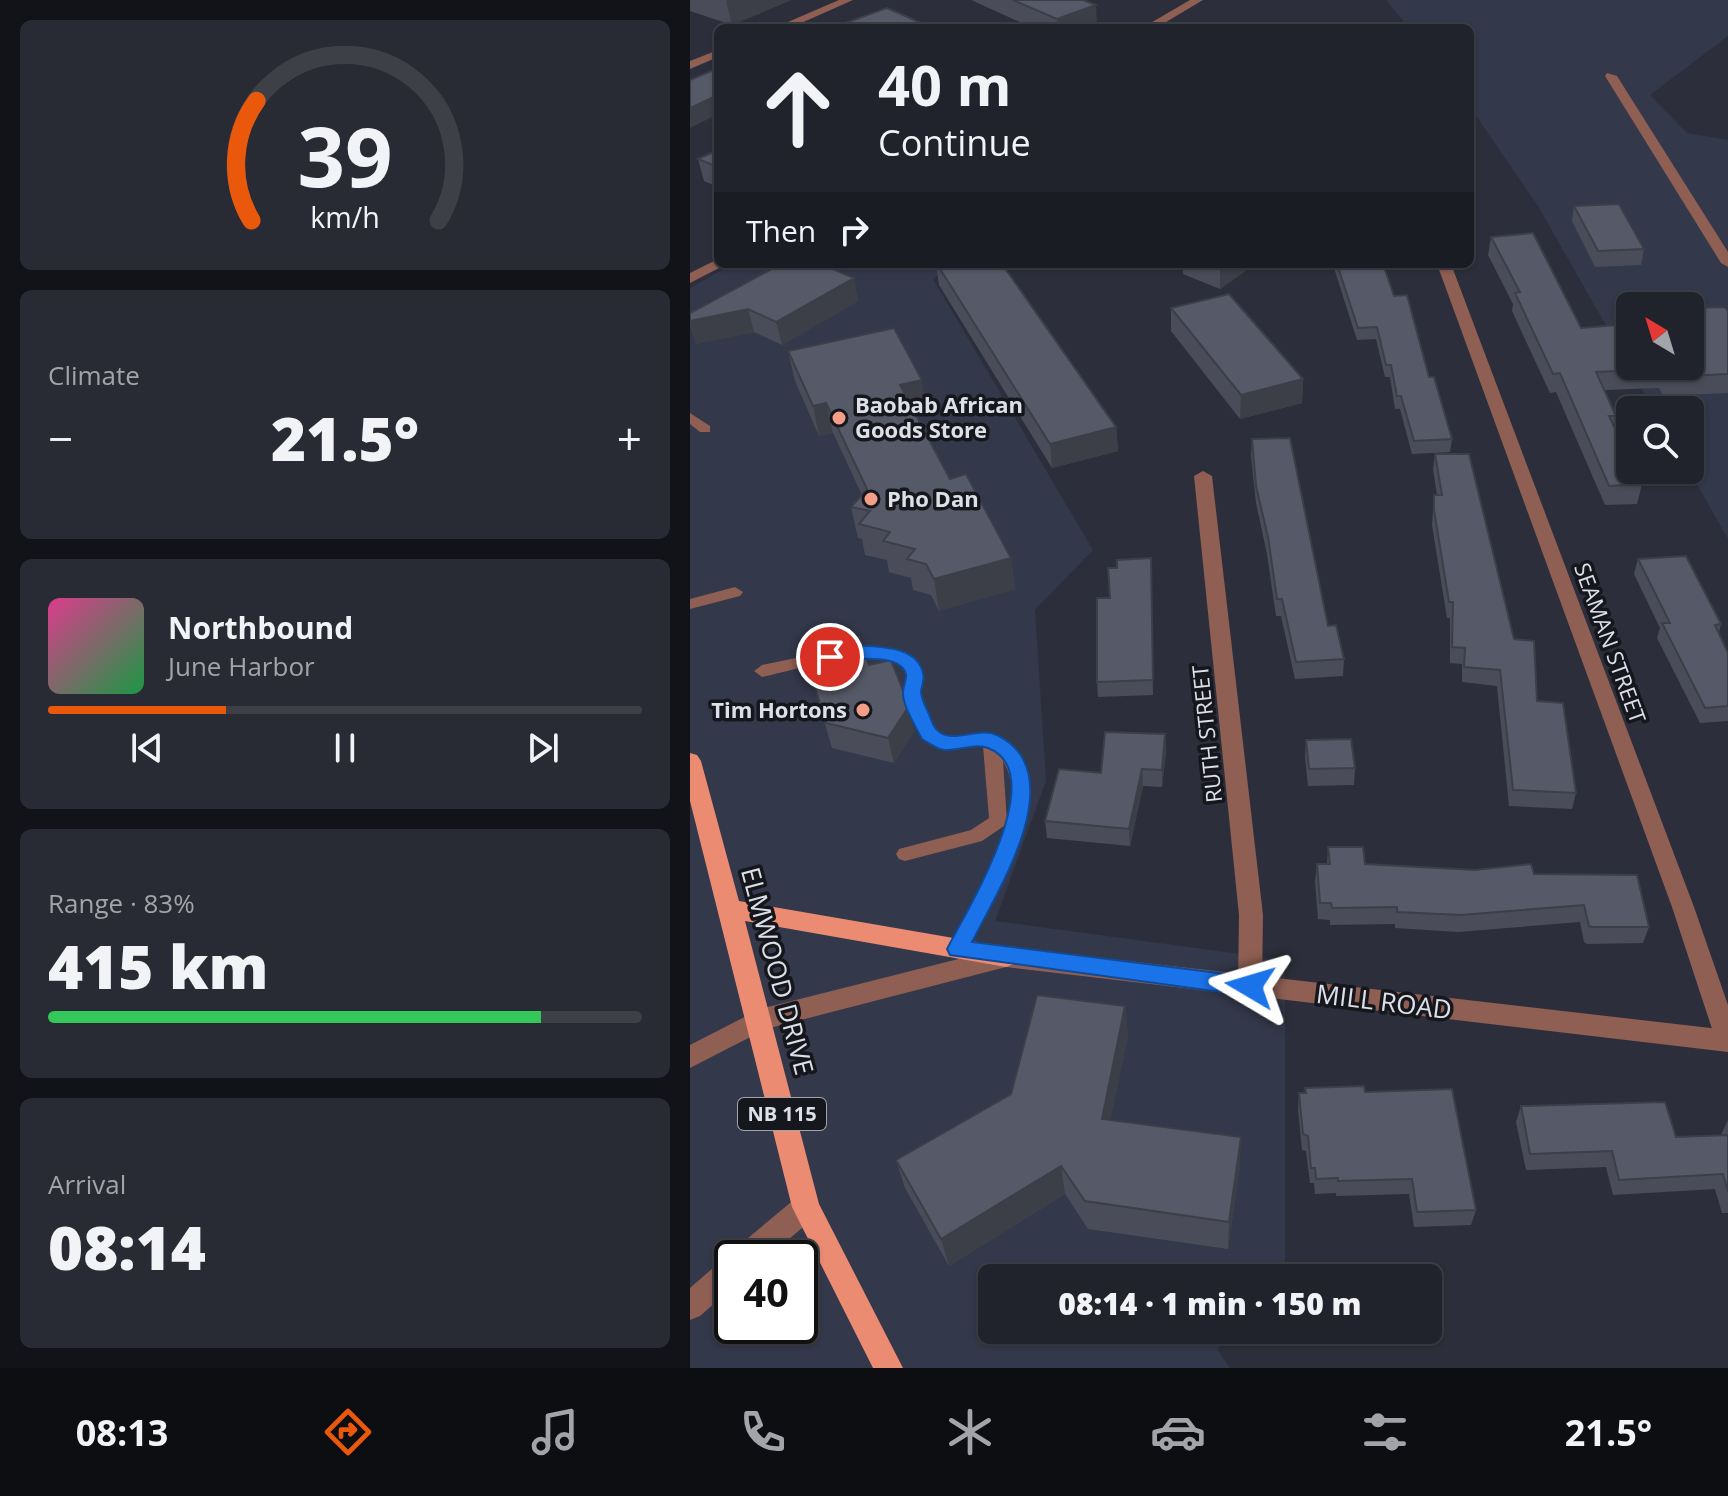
<!DOCTYPE html>
<html lang="en">
<head>
<meta charset="utf-8">
<style>
  :root { --surface:#21232c; --page:#292b34; --text:#f1f3f6; --muted:#a2a4a9; --line:#3e4048; --accent:#ea580c }
  body { margin:0; font-family:"Open Sans",sans-serif; background:var(--page); color:var(--text); height:100vh; display:flex; flex-direction:column; font-size:30px; white-space:nowrap }
  * { box-sizing:border-box; margin:0 }
  p { font-size:26px; color:var(--muted) }
  .icon { flex:none; width:44px; height:44px; fill:none; stroke:currentColor; stroke-width:2; stroke-linecap:round; stroke-linejoin:round }
  .map { position:relative; flex:1; overflow:hidden }
  .panel { display:flex; flex-direction:column; gap:20px; padding:20px; background:#121318; width:690px }
  .panel>* { flex:none }
  .banner { position:absolute; left:24px; top:24px; width:760px; height:244px; border-radius:12px; box-shadow:0 2px 6px #0004,0 0 0 2px var(--line); background:#21232c; color:var(--text); overflow:hidden }
  .needle { width:52px; rotate:322deg }
  .fabs { position:absolute; left:926px; top:292px; display:grid; gap:16px }
  .fabs a { display:grid; place-items:center; width:88px; height:88px; border-radius:12px; background:var(--surface); box-shadow:0 2px 6px #0004,0 0 0 2px var(--line); font-size:40px }
  .speed { position:absolute; left:24px; top:1240px; display:flex; gap:16px; font-size:40px; font-weight:700; text-align:center }
  .speed>* { display:grid; place-content:center; width:104px; height:104px; border-radius:50%; background:var(--surface); box-shadow:0 2px 6px #0004,0 0 0 2px var(--line); line-height:1 }
  .speed .limit { border:4px solid #111; border-radius:12px; background:#fff; color:#111 }
  .pin { position:absolute; display:grid; place-items:center; width:68px; height:68px; color:#fff; margin:-34px; border:4px solid #fff; border-radius:50%; box-shadow:0 2px 8px #0007 }
  .me { position:absolute; width:88px; margin:-44px; rotate:277deg; stroke-linejoin:round; filter:drop-shadow(0 0 6px #0008) }
  .turn { display:flex; align-items:center; gap:28px; height:168px; padding:0 32px; font-size:36px }
  .turn .icon { width:104px; height:104px; stroke-width:2.5 }
  .turn b { display:block; font-size:56px; line-height:68px }
  .then { display:flex; align-items:center; height:76px; padding:0 32px; background:#0003; gap:16px; font-size:30px }
  .big { font-size:60px; font-weight:800; line-height:1.1 }
  .panel .widget { flex:1; display:flex; flex-direction:column; justify-content:center; gap:12px; min-width:0; padding:0 28px; border-radius:12px; background:var(--page) }
  .panel .dial { align-items:center; gap:0 }
  .dial svg { height:208px; overflow:visible; fill:none; stroke:var(--line); stroke-width:7; stroke-linecap:round; text-anchor:middle }
  .dial text { fill:var(--text); stroke:none }
  .song { display:flex; align-items:center; gap:24px }
  .cover { width:96px; height:96px; border-radius:12px; background:linear-gradient(135deg,hsl(330 70% 55%),hsl(140 70% 35%)) }
  .played { height:8px; border-radius:4px; background:linear-gradient(90deg,var(--accent) 30%,var(--line) 30%) }
  .keys { display:flex; justify-content:space-around; direction:ltr }
  .heat { display:flex; justify-content:space-between; align-items:center; font-size:44px; direction:ltr }
  .charge { height:12px; border-radius:6px; background:linear-gradient(90deg,#34c759 83%,var(--line) 0) }
  .trip { position:absolute; left:288px; top:1264px; width:464px; height:80px; border-radius:12px; background:var(--surface); box-shadow:0 2px 6px #0004,0 0 0 2px var(--line); font-weight:800; line-height:80px; text-align:center }
  .dock { display:flex; height:128px; justify-content:space-around; align-items:center; background:#0d0e12; color:var(--muted) }
  .dock .icon { width:56px; height:56px }
  .dock .selected { color:var(--accent) }
  .dock b { font-size:36px; color:var(--text) }
  main { display:flex; flex:1; min-height:0 }
  .map>svg:first-child { display:block }
  .built { fill:#33384a; fill-rule:evenodd }
  .lines { fill:none; stroke-linecap:round; stroke-linejoin:round }
  .service { fill:#8e5f52; fill-rule:evenodd }
  .minor { fill:#8e5f52; fill-rule:evenodd }
  .tertiary { fill:#8e5f52; fill-rule:evenodd }
  .primary { fill:#eb8b72; fill-rule:evenodd }
  .wall { fill:#4a4d59 }
  .shaded-wall { fill:#3c3e48 }
  .building { fill:#565967; stroke:#3c3e48; stroke-width:2 }
  .route { fill:#1a73e8; stroke:#114b97; stroke-width:2 }
  .poi-dot { fill:#f49e88; stroke:#16171d; stroke-width:3 }
  .labels { text-anchor:middle; stroke-width:7; stroke-linejoin:round; paint-order:stroke }
  .shield { fill:#16171d; stroke:#a1a4ab; stroke-width:2 }
  .shield-label { font-size:20px; font-weight:bold; fill:#dde0e8 }
  .poi-label { font-size:22px; font-weight:bold; fill:#dde0e8; stroke:#16171d; text-anchor:start }
  .street-label { font-size:22px; fill:#dde0e8; stroke:#16171d }
  .near-street-label { font-size:26px; fill:#dde0e8; stroke:#16171d }
</style>
</head>
<body>
<main>
<section class="panel">
<div class="widget dial"><svg viewBox="0 0 100 80">
<path d="M14 69A42 42 0 1 1 86 69"/>
<path d="M14 69A42 42 0 0 1 16 23" stroke="#ea580c"/>
<text x="50" y="56" font-size="32" font-weight="700">39</text>
<text x="50" y="72" font-size="11">km/h</text>
</svg></div>
<div class="widget"><p>Climate</p>
<div class="heat"><a>−</a><b class="big">21.5°</b><a>+</a></div>
</div>
<div class="widget">
<div class="song"><i class="cover"></i><div><b>Northbound</b><p>June Harbor</p></div></div>
<div class="played"></div>
<div class="keys"><svg class="icon" aria-label="previous" viewBox="0 0 24 24"><path d="M18 5L8 12l10 7zM5 5v14"/></svg><svg class="icon" aria-label="pause" viewBox="0 0 24 24"><path d="M8 5v14M16 5v14"/></svg><svg class="icon" aria-label="next" viewBox="0 0 24 24"><path d="M6 5l10 7-10 7zM19 5v14"/></svg></div>
</div>
<div class="widget"><p>Range · 83%</p><b class="big">415 km</b><div class="charge"></div></div>
<div class="widget"><p>Arrival</p><b class="big">08:14</b></div>
</section>
<div class="map">
<svg width="1038" height="1368" viewBox="0 0 1038 1368">
  <rect width="100%" height="100%" fill="#2c2f3b"/>
  <path class="built" d="M696,0h342v36l-78,59 37,38 41,7v399l-39,-69 1,-60h-36l-116,-204 -68,-99v-79h-61zM940,306h60v60h-60z
    M42,264h222l-21,15 160,271 -58,60 11,171 -51,140 290,39v318h-293v52h247l-22,19 13,19h-540v-1080zM42,1258h68v68h-68z"/>
  <g class="lines">
    <path class="service" d="M0,413l20,13v6h-10l-10,-8z
      M45,587l8,5 -3,4 -50,13v-10z
      M179,647c87,7 30,45 66,82 14,16 41,-1 59,6 10,4 21,16 26,25 24,44 -7,93 -27,133 -10,20 -18,41 -28,62l-7,2 -7,-2 -2,-6c19,-42 64,-113 63,-158 0,-11 -4,-21 -9,-30l4,60 -3,5 -22,15 -77,20 -6,-2 -3,-5 3,-5 72,-19 18,-12 -6,-72 -38,2 -21,-9c-9,-12 -19,-29 -20,-45 0,-8 5,-15 0,-23 -15,-30 -115,0 -142,6l-8,-6 8,-6 58,-12z"/>
    <path class="minor" d="M149,0h14l-63,28h-16z
      M500,0h13l-47,28h-14z
      M28,50v7l-28,12v-8z
      M917,73l10,3 111,176v15l-7,-4 -116,-187z
      M28,259v5h6l-1,2 -33,17v-10z
      M747,264h14l243,643 34,98v47l-9,-3 -3,-8 -44,-134z
      M513,471l9,5 51,439 -1,71 -3,7 -9,3 -9,-3 -3,-7 1,-71 -45,-439z
      M116,1194l10,4 4,9 -4,9 -49,42h-35v30l-32,28 -10,4v-32l32,-28 11,-3 3,-9 60,-50z"/>
    <path class="tertiary" d="M316,947l722,83v22l-722,-85 -240,62 -76,39v-23l70,-36z"/>
    <path class="primary" d="M0,753l7,2 4,6 38,140 267,46 8,3 4,7 -4,7 -8,3 -261,-46 74,283 84,164h-30l-81,-161 -102,-406z"/>
  </g>
  <path class="wall" d="M0,0h101l-59,25 -42,-14z
    M281,0h112l14,25 -8,3h-56z
    M28,150v37l-14,-6 -6,-22z
    M884,206l70,43 -3,16 -46,2 -23,-46z
    M801,237l90,91 49,-4 98,-13v82l-65,3 -4,-8 -54,2 11,26 -2,10 28,58 -5,20 -32,1 -49,-113 -6,1 -38,-82 1,-7 -25,-49z
    M246,264h66l114,163 2,24 -66,17 -113,-183z
    M493,264h72l-35,25 -37,-15z
    M645,264h48l11,32 35,81 23,62 -2,13 -38,2 -12,-45h-5l-5,-32h-5l-9,-38 -19,1 -22,-69z
    M164,278l4,23 -76,44 -28,-13 -58,12 -6,-21v-10z
    M481,308l132,71 -1,24 -62,16 -69,-88z
    M98,351l139,59 -12,3 35,66 61,79 4,31 -76,22 -8,-16 -18,-5 -2,-12 -22,-6 -2,-12 -22,-5 -3,-16 -4,-1 -7,-31 11,-12 -29,-62 -14,3 -24,-55z
    M562,439l76,187 16,33 -1,17 -48,3 -14,-63h-5l-9,-62 -11,-51 -5,-47z
    M745,454l79,185 23,62 39,92 -4,16 -63,-3 -12,-120 -35,-4v-18l-12,-1v-45h-3l-15,-93 2,-30h3l-4,-26z
    M461,558l2,137 -55,2 -1,-15 13,-84 7,-30z
    M948,559l83,65 -2,8 9,21v68l-28,2 -43,-85 3,-10 -26,-54z
    M113,650l66,15 45,66 -20,32 -62,-15z
    M475,734l1,17 -4,36 -19,-1 -13,60 -83,-8 -2,-17 56,-48z
    M616,740l49,28 -1,17 -46,1 -3,-29z
    M638,847l37,17 169,10 115,53 -6,16 -56,1 -3,-2 -4,-20 -122,10 -63,-4v-4l-65,1v-5l-12,-1 -3,-38 2,-17h10z
    M435,1006l3,30 -18,84 130,45 -12,84 -140,-20 -23,-35 -116,72 -44,-78 -9,-28 115,-66z
    M615,1088l60,4 111,118 -5,15 -57,2 -5,-33 -73,2v-3l-21,1 -1,-11h-4l-4,-32 -4,-1 -4,-41 1,-16h6z
    M831,1106l155,31 45,-2 7,-15v93h-6l-7,-24 -102,6 -7,-28 -80,3 -10,-48z"/>
  <path class="shaded-wall" d="M38,0h63l-59,25 -6,-24z
    M406,5l1,20 -8,3h-32v-9z
    M28,95v19l-28,14v-20z
    M533,264h32l-35,25v-23z
    M164,278l4,23 -76,44 -6,-23z
    M58,309l6,23 -58,12 -6,-23z
    M613,379l-1,24 -62,16 1,-24z
    M232,380l5,30 -22,5 -5,-30z
    M136,403l7,30 -14,3 -6,-30z
    M426,427l2,24 -66,17 -2,-24z
    M321,558l4,31 -76,22 -5,-32z
    M219,706l5,25 -20,32 -6,-25z
    M475,734l1,17 -4,36v-17z
    M452,769l1,17 -13,60 -1,-17z
    M435,1006l3,30 -23,111 -3,-28z
    M551,1137l-1,28 -12,84 1,-27z
    M371,1166l4,28 -116,72 -8,-27z"/>
  <path class="building" d="M323,0h70l13,5 -39,14z
    M197,8l46,20h-77l-11,-5z
    M28,68v27l-28,13v-28z
    M28,150v17l-20,-8z
    M929,204l25,45 -46,2 -24,-45z
    M843,233l48,95 49,-4v42h60v-58l35,-1 3,4v63l-60,3 -4,-8 -68,3 20,44h-7l21,43v11h5l7,14 -33,2 -49,-113 -7,1 -38,-81 5,-1 -29,-55z
    M91,264h41l32,14 -78,44 -28,-13 -58,12v-8z
    M247,264h65l114,163 -66,17z
    M647,264h46l11,32 13,-1 22,82h5l18,62 -38,2 -13,-45h-4l-6,-31h-5l-9,-38 -19,1z
    M539,294l74,85 -62,16 -70,-87z
    M204,328l28,52 -22,5 50,94 16,-5 45,84 -77,21 -8,-15 -19,-5 8,-10 -32,-8 7,-9 -31,-8 11,-13 -19,-4 16,-18 -41,-86 -13,3 -25,-55z
    M600,438l38,188 8,-1 8,34 -48,3 -14,-63h-5l-9,-62 -12,-51 -4,-47z
    M745,454h34l45,185 20,2 3,60 26,2 13,90 -63,-3 -13,-120 -36,-3 1,-19 -13,-1 1,-45h-4l-15,-92v-15h8z
    M996,556l35,68 -6,1 13,28v53l-23,2 -43,-85h8l-32,-64z
    M461,558l2,122 -56,2v-84h13l-2,-30h9v-8z
    M169,637l10,28 22,-5 18,46 -21,32 -62,-15 -23,-73z
    M415,732l60,2 -3,36 -20,-1 -13,60 -84,-8 14,-52 42,4z
    M661,739l4,29 -46,1 -3,-29z
    M638,847h35l2,17 110,6 56,-6 3,10 103,1 12,52h-57l-3,-1 -5,-21 -123,10 -64,-3v-5l-65,1 -1,-5h-11l-3,-39h13z
    M347,995l88,11 -23,113 139,18 -12,85 -144,-21 -24,-35 -120,73 -45,-79 115,-66z
    M674,1086l1,6 87,-3 24,121 -59,2 -5,-33 -74,2v-3l-22,1 -1,-11h-4l-3,-32 -5,-2 -4,-41h7l-1,-5z
    M975,1102l11,35 52,-2v57l-5,-18 -104,6 -7,-29 -82,3 -9,-48z"/>
  <path class="route" d="M165,645c23,2 62,0 68,28 2,7 -1,12 -2,18 0,8 5,16 8,23 2,5 4,13 8,16 15,15 42,-4 60,5 77,38 0,157 -25,207l278,35 8,3 3,6 -3,7 -8,3 -300,-41 -3,-6c18,-36 106,-176 41,-201 -13,-5 -31,3 -44,2 -8,-1 -15,-7 -22,-11 -6,-12 -20,-34 -19,-47 0,-6 4,-12 3,-18 -6,-23 -60,-14 -76,-10l-9,-7 2,-4z"/>
  <g class="poi-dot">
    <circle cx="149" cy="418" r="8"/>
    <circle cx="181" cy="499" r="8"/>
    <circle cx="173" cy="710" r="8"/>
  </g>
  <g class="labels">
    <rect class="shield" x="48" y="1098" width="88" height="32" rx="6"/>
    <g class="shield-label">
      <text x="92" y="1121">NB 115</text>
    </g>
    <g class="poi-label">
      <text x="165" y="413">Baobab African<tspan x="165" dy="25">Goods Store</tspan></text>
      <text x="197" y="507">Pho Dan</text>
      <text x="157" y="718" text-anchor="end">Tim Hortons</text>
    </g>
    <g class="street-label">
      <text transform="translate(920 643) rotate(70)" y="8">SEAMAN STREET</text>
      <text transform="translate(517 734) rotate(-96)" y="8">RUTH STREET</text>
    </g>
    <g class="near-street-label">
      <text transform="translate(87 971) rotate(75)" y="9">ELMWOOD DRIVE</text>
      <text transform="translate(694 1002) rotate(7)" y="9">MILL ROAD</text>
    </g>
  </g>
</svg>
<div class="fabs">
<a><svg class="needle" viewBox="-14 -14 28 28"><path d="M0-13l5 13h-10z" fill="#e53935"/><path d="M0 13l5-13h-10z" fill="#a2a4a9"/></svg></a>
<a><svg class="icon" aria-label="search" viewBox="0 0 24 24"><circle cx="10" cy="10" r="6"/><path d="M15 15l6 6"/></svg></a>
</div>
<div class="speed"><div class="limit">40</div></div>
<div class="pin" style="left:140px;top:657px;background:#d93025"><svg class="icon" aria-label="arrive" viewBox="0 0 24 24"><path d="M6 21V4h12l-3 4 3 4H6"/></svg></div>
<svg class="me" style="left:560px;top:986px" viewBox="-20 -20 40 40"><path d="M0-17L14 15 0 8-14 15z" fill="#1a73e8" stroke="#fff" stroke-width="4"/></svg>
<div class="trip">08:14 · 1 min · 150 m</div>
<div class="banner">
<div class="turn"><svg class="icon" aria-label="ahead" viewBox="0 0 24 24"><path d="M12 20V5M6 11l6-6 6 6"/></svg><div><b>40 m</b>Continue</div></div>
<div class="then">Then<svg class="icon" aria-label="right" viewBox="0 0 24 24"><path d="M7 20v-9h11M14 6l5 5-5 5"/></svg></div>
</div>
</div>
</main>
<nav class="dock">
<b>08:13</b>
<svg class="icon selected" aria-label="directions" viewBox="0 0 24 24"><path d="M12 3l9 9-9 9-9-9zM9 14v-3h6M13 9l2 2-2 2"/></svg>
<svg class="icon" aria-label="music" viewBox="0 0 24 24"><path d="M9 18V5l10-2v13"/><circle cx="6" cy="18" r="3"/><circle cx="16" cy="16" r="3"/></svg>
<svg class="icon" aria-label="phone" viewBox="0 0 24 24"><path d="M5 4h4l2 5-3 2q2 4 5 5l2-3 5 2v4C11 20 4 13 5 4z"/></svg>
<svg class="icon" aria-label="climate" viewBox="0 0 24 24"><path d="M12 3v18M4 7l16 10M4 17L20 7"/></svg>
<svg class="icon" aria-label="car" viewBox="0 0 24 24"><path d="M5 17H2v-5l4-1 3-4h7l3 4 3 1v5h-3M9 17h6M6 11h13"/><circle cx="7" cy="17" r="2"/><circle cx="17" cy="17" r="2"/></svg>
<svg class="icon" aria-label="filters" viewBox="0 0 24 24"><path d="M4 7h16M4 17h16"/><circle cx="9" cy="7" r="2"/><circle cx="15" cy="17" r="2"/></svg>
<b>21.5°</b>
</nav>
</body>
</html>
